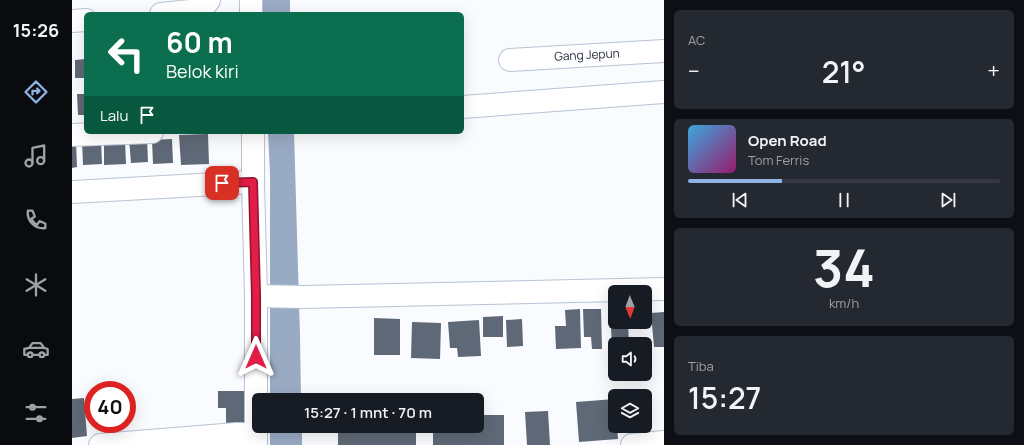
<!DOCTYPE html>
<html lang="id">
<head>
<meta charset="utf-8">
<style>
  :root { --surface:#171b24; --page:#242831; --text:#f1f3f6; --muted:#9ea1a6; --line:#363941; --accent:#8eb2e3 }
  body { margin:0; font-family:Manrope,sans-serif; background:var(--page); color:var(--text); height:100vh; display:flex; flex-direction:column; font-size:15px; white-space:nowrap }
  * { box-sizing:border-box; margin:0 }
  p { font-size:13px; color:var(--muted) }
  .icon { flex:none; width:22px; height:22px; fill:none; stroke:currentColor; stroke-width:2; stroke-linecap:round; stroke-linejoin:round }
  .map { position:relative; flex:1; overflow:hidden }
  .drawer { display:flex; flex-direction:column; gap:10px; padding:10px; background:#0d0f14; width:360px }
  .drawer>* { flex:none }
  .guide { position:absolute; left:12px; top:12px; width:380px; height:122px; border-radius:6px; box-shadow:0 4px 16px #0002; background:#0b6e4f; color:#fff; overflow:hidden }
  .needle { width:26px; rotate:179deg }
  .controls { position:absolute; left:536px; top:285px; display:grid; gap:8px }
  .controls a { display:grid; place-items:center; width:44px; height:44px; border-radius:6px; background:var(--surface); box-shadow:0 4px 16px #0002; font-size:20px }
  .speed { position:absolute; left:12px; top:381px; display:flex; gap:8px; font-size:20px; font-weight:700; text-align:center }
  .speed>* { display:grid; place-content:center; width:52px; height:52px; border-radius:50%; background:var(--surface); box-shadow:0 4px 16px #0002; line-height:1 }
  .speed .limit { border:6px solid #d22; background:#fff; color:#111 }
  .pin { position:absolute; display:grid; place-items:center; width:34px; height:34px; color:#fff; margin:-17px; border-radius:8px; box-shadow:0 2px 6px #0006 }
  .me { position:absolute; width:44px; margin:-22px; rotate:0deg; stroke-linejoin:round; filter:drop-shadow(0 0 3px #0008) }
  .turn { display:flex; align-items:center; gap:14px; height:84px; padding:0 16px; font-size:18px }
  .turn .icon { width:52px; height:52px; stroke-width:2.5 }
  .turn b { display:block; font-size:28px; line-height:34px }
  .then { display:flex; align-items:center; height:38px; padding:0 16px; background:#0003; gap:8px; font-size:15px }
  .big { font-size:30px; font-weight:600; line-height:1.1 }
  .drawer .widget { flex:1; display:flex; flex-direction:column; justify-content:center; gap:6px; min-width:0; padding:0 14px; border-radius:6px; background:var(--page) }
  .drawer .dial { align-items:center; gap:0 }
  .dial b { font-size:52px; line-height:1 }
  .song { display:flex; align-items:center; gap:12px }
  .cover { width:48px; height:48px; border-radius:6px; background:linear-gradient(135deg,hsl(200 70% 55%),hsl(320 70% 35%)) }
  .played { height:4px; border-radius:2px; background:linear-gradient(90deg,var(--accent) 30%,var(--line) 30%) }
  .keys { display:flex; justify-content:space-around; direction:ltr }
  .heat { display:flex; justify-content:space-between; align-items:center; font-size:22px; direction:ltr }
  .trip { position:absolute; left:180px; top:393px; width:232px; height:40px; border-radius:6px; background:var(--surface); box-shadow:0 4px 16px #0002; font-weight:600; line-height:40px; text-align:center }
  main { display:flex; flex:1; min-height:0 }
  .tab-bar { display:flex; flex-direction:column; width:72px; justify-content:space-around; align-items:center; background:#090b0e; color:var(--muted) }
  .tab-bar .icon { width:28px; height:28px }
  .tab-bar .current { color:var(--accent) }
  .tab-bar b { font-size:18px; color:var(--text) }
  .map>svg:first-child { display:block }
  .water { fill:#99aac3 }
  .building { fill:#5f6876 }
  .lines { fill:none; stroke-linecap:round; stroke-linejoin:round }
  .street-casing { stroke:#b8c3d3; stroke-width:24 }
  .secondary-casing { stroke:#b8c3d3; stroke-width:24 }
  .street { stroke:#fff; stroke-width:22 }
  .secondary { stroke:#fff; stroke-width:22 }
  .route-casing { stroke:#92132f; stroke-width:10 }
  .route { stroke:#e11d48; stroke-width:7 }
  .labels { text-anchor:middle; stroke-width:4; stroke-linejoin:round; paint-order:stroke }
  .street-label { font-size:12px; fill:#2c3036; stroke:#f9fbff }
</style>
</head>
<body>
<main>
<nav class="tab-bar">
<b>15:26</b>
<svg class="icon current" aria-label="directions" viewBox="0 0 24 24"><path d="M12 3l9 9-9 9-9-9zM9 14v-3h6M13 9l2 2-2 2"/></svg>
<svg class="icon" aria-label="music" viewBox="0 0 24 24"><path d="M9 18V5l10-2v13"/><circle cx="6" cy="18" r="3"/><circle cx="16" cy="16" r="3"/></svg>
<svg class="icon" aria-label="phone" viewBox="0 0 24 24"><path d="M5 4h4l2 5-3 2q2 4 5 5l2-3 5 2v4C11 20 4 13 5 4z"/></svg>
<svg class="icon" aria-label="climate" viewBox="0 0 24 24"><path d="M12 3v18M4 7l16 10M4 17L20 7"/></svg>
<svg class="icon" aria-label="car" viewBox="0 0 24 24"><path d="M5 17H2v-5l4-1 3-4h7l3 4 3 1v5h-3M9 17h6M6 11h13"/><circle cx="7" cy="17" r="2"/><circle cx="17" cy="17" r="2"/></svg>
<svg class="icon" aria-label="filters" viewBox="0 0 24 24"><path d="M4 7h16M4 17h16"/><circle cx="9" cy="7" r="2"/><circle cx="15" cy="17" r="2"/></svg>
</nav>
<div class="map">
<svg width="592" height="445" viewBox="0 0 592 445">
  <rect width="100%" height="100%" fill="#f9fbff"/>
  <path class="water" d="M190,0h28v14h-28z
    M196,132h26l6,204 1,64h-31v-227z
    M198,426h32v19h-32z"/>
  <path class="building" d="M14,59v19h-11v-18z
    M5,94h9v21h-8z
    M136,134l1,30 -28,1 -2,-30z
    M75,138l1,24 -17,1 -2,-24z
    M100,139l1,24 -20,1 -1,-24z
    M53,140l1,24 -22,1v-24z
    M4,141l1,26 -5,1v-26z
    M10,141h19l1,23 -19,1z
    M508,309l1,39 -25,1 -1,-23h11l-1,-16z
    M511,309h18l1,40h-10l-1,-12h-7z
    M538,312h5v10h13l1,22 -17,1z
    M592,312v35h-10l-3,-34z
    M431,316v21h-20v-20z
    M302,318l26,1v36h-26z
    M450,319l1,27 -16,1 -1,-27z
    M407,320l2,36 -23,1 -1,-9h-7l-2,-26z
    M340,322l29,1 -1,36 -29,-1z
    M146,391h32l1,41h-25v-24h-8z
    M12,398l3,38 -15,2v-39z
    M543,399v27h2l1,13 -39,3 -3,-40z
    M476,411l2,34h-23l-2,-33z
    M405,415h27v30h-71v-19h44z
    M266,432h78v13h-78z"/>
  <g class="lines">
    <g class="street-casing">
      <path id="street" d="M89,14l39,-4 7,-7 2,-3
        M0,21l14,-1
        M438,60l154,-9
        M390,107l202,-15
        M0,135l80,-3
        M0,192l181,-10
        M184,296l47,1 361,-8
        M28,445l136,-11h20
        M560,445l32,-3"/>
    </g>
    <g class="secondary-casing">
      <path id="secondary" d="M179,0v14
        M181,132v50l3,114v149"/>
    </g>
    <use href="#street" class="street"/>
    <use href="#secondary" class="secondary"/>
  </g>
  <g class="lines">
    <g class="route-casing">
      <path id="route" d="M150,183l31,-1 3,114v61"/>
    </g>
    <use href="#route" class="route"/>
  </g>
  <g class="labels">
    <g class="street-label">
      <text transform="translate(515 55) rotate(-3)" y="4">Gang Jepun</text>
    </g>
  </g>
</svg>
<div class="controls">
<a><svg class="needle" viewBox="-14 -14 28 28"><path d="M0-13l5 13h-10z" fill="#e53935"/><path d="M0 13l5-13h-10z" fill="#9ea1a6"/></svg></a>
<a><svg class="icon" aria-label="sound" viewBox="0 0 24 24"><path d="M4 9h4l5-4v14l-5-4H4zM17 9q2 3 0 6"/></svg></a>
<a><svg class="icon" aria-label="layers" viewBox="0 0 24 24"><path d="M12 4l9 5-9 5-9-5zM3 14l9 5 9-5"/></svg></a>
</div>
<div class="speed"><div class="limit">40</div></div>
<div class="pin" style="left:150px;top:183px;background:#d93025"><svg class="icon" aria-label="arrive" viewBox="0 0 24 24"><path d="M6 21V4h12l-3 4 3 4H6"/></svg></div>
<svg class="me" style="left:184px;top:357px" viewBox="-20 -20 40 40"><path d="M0-17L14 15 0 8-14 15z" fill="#e11d48" stroke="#fff" stroke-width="4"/></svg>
<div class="trip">15:27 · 1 mnt · 70 m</div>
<div class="guide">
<div class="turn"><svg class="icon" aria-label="left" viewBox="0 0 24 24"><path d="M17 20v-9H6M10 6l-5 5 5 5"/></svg><div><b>60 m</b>Belok kiri</div></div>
<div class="then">Lalu<svg class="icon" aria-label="arrive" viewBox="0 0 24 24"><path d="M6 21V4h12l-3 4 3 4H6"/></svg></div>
</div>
</div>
<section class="drawer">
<div class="widget"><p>AC</p>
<div class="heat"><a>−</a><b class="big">21°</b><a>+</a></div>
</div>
<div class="widget">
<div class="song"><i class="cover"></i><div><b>Open Road</b><p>Tom Ferris</p></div></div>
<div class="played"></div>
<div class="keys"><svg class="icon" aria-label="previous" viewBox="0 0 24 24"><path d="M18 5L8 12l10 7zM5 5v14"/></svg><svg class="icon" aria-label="pause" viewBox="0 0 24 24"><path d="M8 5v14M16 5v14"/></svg><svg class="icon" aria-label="next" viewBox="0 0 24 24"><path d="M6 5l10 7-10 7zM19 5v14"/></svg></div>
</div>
<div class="widget dial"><b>34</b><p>km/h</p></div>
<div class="widget"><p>Tiba</p><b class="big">15:27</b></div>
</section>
</main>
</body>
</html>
